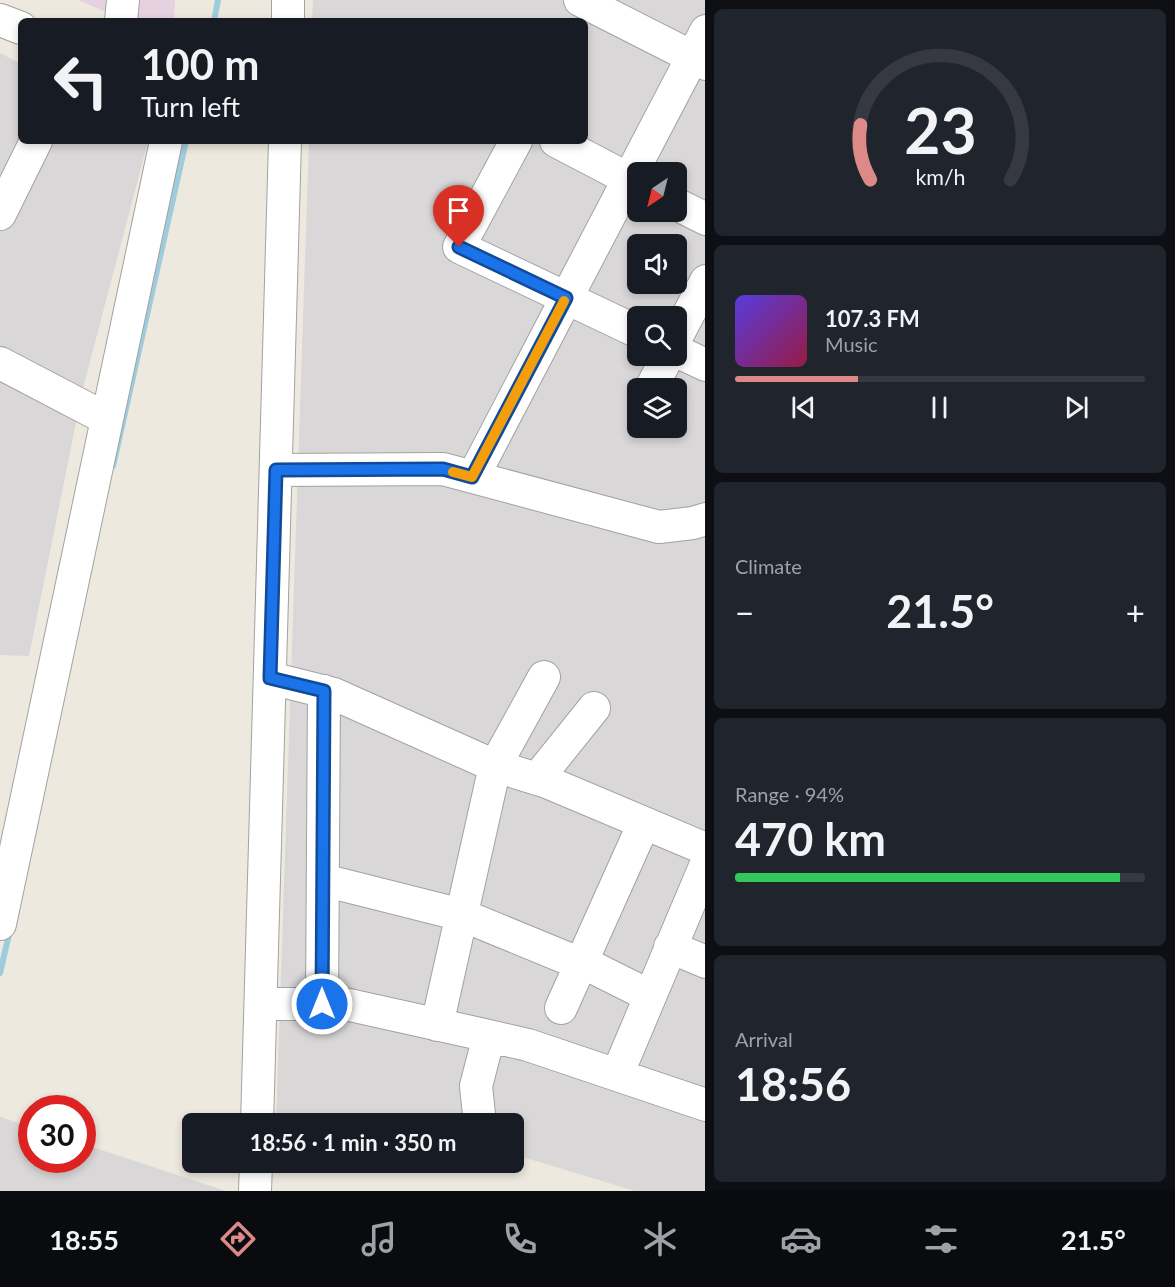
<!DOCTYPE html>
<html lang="en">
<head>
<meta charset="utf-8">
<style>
  :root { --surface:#171b24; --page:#20242c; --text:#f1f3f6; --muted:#9ea1a6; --line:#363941; --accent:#dd8987 }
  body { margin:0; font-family:Lato,sans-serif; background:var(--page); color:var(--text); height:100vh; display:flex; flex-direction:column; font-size:22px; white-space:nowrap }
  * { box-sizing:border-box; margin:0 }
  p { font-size:20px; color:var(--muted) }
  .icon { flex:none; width:33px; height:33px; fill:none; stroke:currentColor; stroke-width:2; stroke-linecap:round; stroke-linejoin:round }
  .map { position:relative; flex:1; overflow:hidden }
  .details { display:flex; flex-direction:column; gap:9px; padding:9px; background:#0d0f14; width:470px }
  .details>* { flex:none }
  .hud { position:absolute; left:18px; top:18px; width:570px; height:126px; border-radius:9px; box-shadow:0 3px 9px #0003; background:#171b24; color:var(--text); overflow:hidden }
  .needle { width:39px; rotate:215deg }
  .buttons { position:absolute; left:627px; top:162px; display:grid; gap:12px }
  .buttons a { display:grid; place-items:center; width:60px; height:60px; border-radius:9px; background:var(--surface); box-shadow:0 3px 9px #0003; font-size:30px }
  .speed { position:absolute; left:18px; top:1095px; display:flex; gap:12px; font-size:30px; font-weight:700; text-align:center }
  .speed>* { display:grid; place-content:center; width:78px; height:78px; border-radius:50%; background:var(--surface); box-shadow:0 3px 9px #0003; line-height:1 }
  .speed .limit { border:9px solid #d22; background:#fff; color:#111 }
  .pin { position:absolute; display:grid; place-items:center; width:51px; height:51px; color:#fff; margin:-62px -26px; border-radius:50% 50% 50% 0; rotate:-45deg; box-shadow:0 0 6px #0007 }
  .pin .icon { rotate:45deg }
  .me { position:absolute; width:66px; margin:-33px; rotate:0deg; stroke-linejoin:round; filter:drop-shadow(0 0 4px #0008) }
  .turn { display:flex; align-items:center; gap:21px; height:126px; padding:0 24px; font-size:27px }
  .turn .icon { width:78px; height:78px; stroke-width:2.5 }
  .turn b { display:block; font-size:42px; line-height:51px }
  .big { font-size:45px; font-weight:700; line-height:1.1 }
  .details .tile { flex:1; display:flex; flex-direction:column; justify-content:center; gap:9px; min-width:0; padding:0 21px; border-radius:9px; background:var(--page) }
  .details .dial { align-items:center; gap:0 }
  .dial svg { height:156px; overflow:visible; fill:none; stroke:var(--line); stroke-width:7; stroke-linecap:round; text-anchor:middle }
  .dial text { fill:var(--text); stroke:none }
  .song { display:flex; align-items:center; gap:18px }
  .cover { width:72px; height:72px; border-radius:9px; background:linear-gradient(135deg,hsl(250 70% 55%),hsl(340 70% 35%)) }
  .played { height:6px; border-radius:3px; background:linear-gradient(90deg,var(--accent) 30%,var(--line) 30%) }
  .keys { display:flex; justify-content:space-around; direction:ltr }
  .heat { display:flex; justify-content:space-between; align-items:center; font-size:33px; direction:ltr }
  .charge { height:9px; border-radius:4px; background:linear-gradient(90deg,#34c759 94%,var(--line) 0) }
  .trip { position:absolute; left:182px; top:1113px; width:342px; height:60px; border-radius:9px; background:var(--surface); box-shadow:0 3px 9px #0003; font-weight:700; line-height:60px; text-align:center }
  .menu { display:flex; height:96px; justify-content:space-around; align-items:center; background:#090b0e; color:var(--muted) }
  .menu .icon { width:42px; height:42px }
  .menu .active { color:var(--accent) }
  .menu b { font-size:27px; color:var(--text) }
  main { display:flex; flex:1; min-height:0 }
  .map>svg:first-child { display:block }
  .residential { fill:#d9d7d7; fill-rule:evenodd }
  .industrial { fill:#e6d1e1 }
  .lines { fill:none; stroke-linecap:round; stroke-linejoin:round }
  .stream { stroke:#9eccdc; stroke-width:6 }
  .minor-casing { stroke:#a2a2a2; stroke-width:34 }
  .minor { stroke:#fff; stroke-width:32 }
  .route-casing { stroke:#114b97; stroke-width:15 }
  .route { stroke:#1a73e8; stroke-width:10 }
  .slow { stroke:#f59e0b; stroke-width:10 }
</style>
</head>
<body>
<main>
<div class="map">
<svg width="706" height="1191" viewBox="0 0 706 1191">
  <rect width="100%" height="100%" fill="#ede9df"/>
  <path class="residential" d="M313,0h392v1191h-70l-122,-37v-30h-237l33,-983h276v-120h-273zM638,172h38v40h-38zM638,244h38v40h-38zM638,316h38v40h-38zM638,388h38v40h-38z
    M0,53l21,11v77h127l-65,247 -54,268 -29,-1z
    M0,1117l31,10 1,33h50l1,-16 143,47h-226z"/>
  <path class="industrial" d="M78,0h97l-1,21h-47z"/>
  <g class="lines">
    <path class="stream" d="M214,21l4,-21
      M113,466l73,-325
      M0,973l10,-43"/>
    <g class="minor-casing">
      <path id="minor" d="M580,0l126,64
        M0,20l21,8
        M121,21l2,-21
        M288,21v-21
        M516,141l-57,106 179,85
        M556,141l82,43
        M676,204l30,15
        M0,214l36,-73
        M676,338l30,-57
        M676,351l30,14
        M0,363l107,56
        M651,388l17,-32
        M276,470l167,-1 216,58 34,-4 13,-4
        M473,477l233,-446
        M270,678l64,16 161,72 52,16 159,67
        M537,779l57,-71
        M323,880l139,35 119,49 1,-2 68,34
        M0,924l166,-783
        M670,947l36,15
        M261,1004h84l144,32 39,9 178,60
        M322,1004l2,-313
        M561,1008l83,-185
        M437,1025l58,-259 49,-89
        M617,1075l89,-211
        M257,1124l28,-983
        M480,1124l-4,-38 13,-50
        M255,1191l1,-29"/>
    </g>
    <use href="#minor" class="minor"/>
  </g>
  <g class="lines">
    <g class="route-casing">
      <path id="route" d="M322,1004l2,-313 -54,-13 6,-208 167,-1 29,8 94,-179 -107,-51"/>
    </g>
    <use href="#route" class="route"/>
    <path class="slow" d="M453,472l19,5 92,-176"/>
  </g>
</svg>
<div class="buttons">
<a><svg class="needle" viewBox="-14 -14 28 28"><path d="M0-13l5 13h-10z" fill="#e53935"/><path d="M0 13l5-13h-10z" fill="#9ea1a6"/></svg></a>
<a><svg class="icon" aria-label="sound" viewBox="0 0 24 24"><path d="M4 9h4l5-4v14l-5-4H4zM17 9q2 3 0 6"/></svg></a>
<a><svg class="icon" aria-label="search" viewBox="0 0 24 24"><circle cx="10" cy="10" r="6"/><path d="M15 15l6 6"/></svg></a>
<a><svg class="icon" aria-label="layers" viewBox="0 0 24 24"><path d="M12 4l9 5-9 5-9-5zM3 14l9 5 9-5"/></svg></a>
</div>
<div class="speed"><div class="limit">30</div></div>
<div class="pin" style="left:459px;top:247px;background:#d93025"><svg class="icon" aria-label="arrive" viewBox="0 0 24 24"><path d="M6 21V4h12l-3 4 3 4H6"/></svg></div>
<svg class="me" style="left:322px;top:1004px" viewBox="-20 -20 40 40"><circle r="17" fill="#1a73e8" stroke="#fff" stroke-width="3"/><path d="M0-11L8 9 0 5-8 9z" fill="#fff"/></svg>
<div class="trip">18:56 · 1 min · 350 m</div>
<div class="hud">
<div class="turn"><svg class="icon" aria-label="left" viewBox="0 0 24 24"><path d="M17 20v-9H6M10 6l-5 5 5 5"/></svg><div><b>100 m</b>Turn left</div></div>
</div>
</div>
<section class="details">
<div class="tile dial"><svg viewBox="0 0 100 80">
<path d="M14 69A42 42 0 1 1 86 69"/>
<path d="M14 69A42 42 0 0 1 9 41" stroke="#dd8987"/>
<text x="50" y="56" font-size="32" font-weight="700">23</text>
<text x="50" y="72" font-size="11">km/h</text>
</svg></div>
<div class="tile">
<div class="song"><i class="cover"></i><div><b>107.3 FM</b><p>Music</p></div></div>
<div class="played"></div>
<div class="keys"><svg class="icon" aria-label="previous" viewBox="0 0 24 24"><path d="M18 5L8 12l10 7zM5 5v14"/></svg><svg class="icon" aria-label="pause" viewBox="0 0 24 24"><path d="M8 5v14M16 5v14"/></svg><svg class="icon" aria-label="next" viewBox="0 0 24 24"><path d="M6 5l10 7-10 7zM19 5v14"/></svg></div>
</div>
<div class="tile"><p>Climate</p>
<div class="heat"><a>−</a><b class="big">21.5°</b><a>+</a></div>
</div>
<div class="tile"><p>Range · 94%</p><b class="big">470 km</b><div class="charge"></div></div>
<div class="tile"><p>Arrival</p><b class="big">18:56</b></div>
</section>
</main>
<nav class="menu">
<b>18:55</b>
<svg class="icon active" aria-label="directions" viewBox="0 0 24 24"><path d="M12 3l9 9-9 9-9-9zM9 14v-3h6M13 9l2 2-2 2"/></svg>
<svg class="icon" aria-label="music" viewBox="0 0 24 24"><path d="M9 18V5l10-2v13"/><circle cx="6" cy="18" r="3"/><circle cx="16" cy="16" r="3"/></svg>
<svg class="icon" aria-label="phone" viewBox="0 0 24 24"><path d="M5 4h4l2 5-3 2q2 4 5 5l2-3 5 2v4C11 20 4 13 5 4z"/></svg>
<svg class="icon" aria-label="climate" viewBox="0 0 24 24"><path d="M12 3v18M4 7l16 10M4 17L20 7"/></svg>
<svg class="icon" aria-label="car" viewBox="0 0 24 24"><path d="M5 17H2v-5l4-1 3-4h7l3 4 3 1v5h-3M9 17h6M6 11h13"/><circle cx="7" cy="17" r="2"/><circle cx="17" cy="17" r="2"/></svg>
<svg class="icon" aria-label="filters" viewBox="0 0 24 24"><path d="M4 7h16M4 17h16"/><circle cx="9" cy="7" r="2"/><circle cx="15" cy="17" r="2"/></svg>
<b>21.5°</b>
</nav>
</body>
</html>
